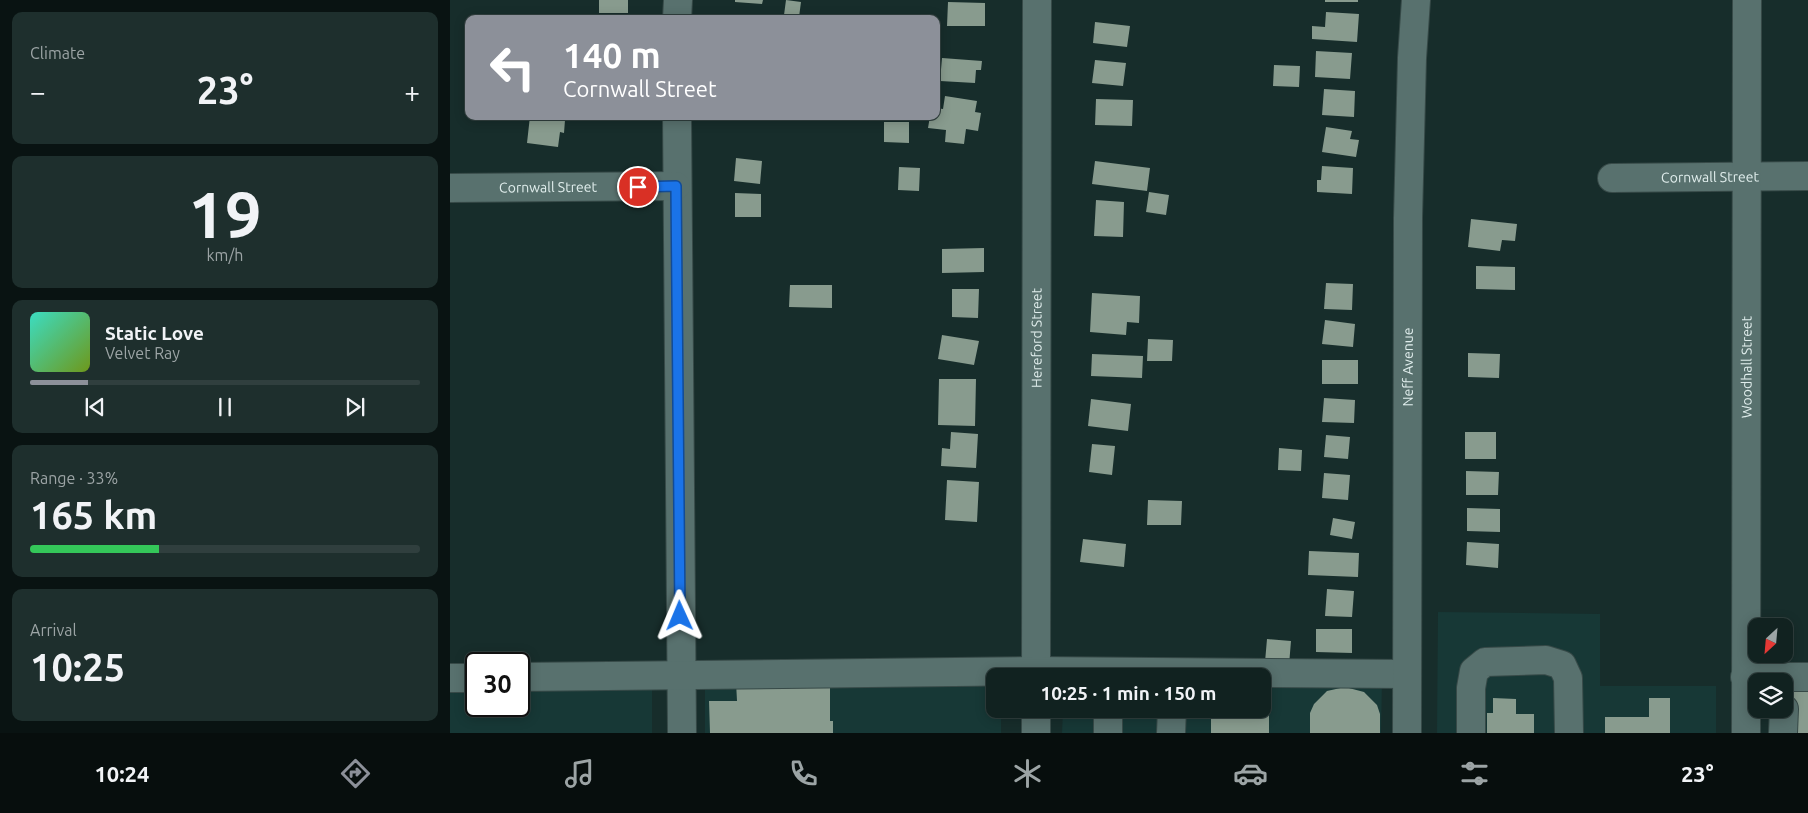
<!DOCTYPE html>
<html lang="en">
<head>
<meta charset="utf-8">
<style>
  :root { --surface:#112220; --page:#1e2f2d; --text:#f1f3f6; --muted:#9ca4a5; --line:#303f3e; --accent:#8c9099 }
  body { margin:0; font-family:Ubuntu,sans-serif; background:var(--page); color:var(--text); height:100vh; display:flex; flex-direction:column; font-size:19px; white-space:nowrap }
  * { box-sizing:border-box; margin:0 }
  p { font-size:16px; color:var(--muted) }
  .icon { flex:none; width:28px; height:28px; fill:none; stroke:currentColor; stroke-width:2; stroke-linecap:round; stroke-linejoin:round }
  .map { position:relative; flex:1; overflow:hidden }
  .panel { display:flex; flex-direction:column; gap:12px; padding:12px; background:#091312; width:450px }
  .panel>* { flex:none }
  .top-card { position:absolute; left:15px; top:15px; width:475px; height:105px; border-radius:10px; box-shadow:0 2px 12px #0003,0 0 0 1px var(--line); background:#8c9099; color:#fff; overflow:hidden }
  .needle { width:32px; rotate:206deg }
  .buttons { position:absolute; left:1298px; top:618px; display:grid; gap:10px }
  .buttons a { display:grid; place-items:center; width:45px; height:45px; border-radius:10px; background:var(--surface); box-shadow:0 2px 12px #0003,0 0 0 1px var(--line); font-size:25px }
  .speed { position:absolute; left:15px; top:652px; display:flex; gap:10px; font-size:25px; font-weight:700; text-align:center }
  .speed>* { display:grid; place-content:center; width:65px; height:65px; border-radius:50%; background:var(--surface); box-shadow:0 2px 12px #0003,0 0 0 1px var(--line); line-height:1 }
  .speed .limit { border:2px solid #111; border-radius:8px; background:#fff; color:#111 }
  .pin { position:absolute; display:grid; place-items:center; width:42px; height:42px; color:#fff; margin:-21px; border:2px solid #fff; border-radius:50%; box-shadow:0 1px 5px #0007 }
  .me { position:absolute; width:55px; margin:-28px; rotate:359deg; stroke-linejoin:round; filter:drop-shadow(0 0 4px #0008) }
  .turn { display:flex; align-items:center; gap:18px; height:105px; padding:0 15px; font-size:22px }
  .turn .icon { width:65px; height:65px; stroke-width:2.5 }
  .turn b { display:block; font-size:35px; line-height:42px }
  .big { font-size:38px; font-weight:600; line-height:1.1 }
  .panel .card { flex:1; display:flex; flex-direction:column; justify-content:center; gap:8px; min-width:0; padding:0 18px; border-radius:10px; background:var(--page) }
  .panel .dial { align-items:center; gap:0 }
  .dial b { font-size:65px; line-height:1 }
  .song { display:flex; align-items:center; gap:15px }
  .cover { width:60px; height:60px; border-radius:8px; background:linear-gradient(135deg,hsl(170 70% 55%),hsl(80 70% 35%)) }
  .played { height:5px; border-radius:2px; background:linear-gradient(90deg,var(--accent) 15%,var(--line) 15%) }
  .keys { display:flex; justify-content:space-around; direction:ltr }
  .heat { display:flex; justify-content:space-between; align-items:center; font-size:28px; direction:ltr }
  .charge { height:8px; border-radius:4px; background:linear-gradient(90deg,#34c759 33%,var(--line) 0) }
  .trip { position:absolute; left:536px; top:668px; width:285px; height:50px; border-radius:10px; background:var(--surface); box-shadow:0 2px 12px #0003,0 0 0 1px var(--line); font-weight:600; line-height:50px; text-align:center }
  .menu { display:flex; height:80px; justify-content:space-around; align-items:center; background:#070e0d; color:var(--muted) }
  .menu .icon { width:35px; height:35px }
  .menu .active { color:var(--accent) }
  .menu b { font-size:22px; color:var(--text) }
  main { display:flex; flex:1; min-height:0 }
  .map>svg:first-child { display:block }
  .built { fill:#173836 }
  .building { fill:#889b8e }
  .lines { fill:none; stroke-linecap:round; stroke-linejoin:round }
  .minor-casing { stroke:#374a48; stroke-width:30 }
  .minor { stroke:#58716e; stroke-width:28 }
  .route-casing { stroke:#114b97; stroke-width:12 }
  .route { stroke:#1a73e8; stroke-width:9 }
  .labels { text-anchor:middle; stroke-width:5; stroke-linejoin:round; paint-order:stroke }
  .street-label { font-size:14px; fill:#e0edec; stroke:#172d2b }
</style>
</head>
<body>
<main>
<section class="panel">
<div class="card"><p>Climate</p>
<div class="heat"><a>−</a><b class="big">23°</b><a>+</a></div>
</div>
<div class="card dial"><b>19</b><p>km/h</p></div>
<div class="card">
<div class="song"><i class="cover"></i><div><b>Static Love</b><p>Velvet Ray</p></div></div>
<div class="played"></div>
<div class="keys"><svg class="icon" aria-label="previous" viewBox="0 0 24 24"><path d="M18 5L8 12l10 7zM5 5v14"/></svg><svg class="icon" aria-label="pause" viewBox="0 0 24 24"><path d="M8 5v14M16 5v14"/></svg><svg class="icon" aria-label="next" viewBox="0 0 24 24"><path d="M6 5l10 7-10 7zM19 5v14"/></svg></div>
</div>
<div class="card"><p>Range · 33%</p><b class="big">165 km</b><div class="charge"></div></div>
<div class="card"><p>Arrival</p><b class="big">10:25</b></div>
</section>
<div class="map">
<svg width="1358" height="733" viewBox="0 0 1358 733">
  <rect width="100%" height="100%" fill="#172d2b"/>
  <path class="built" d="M988,612l162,2v72h116v47h-279z
    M545,677v32h6v24h-296v-54z
    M932,680l-1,53h-319l1,-24h199l1,-26z
    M69,683h133v50h-202v-49h26v22h43z"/>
  <path class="building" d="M149,0h29v13h-29z
    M285,0h28l-1,4 -27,-2z
    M336,0l15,2 -2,15 -15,-2z
    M875,0h33v2h-33z
    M498,2l37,1v23h-38z
    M876,12l33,2 -2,28 -45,-3v-13l13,1z
    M645,22l35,4 -3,21 -34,-4z
    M866,51l36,2 -2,26 -35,-2z
    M492,58l40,3 -1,9h-5l-1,13 -35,-2z
    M645,60l31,3 -3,23 -31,-3z
    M824,65l26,1 -1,21 -26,-1z
    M874,89l31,2 -1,26 -32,-2z
    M495,96l32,5 -2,11 6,1 -3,18 -12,-2 -2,15 -19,-2 1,-12 -18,-2 2,-12h6v-8l7,1z
    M646,99l37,1 -1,26 -37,-1z
    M80,116l35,4 -1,13 -4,-1 -2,15 -31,-4z
    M434,122h25v21l-25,-1z
    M876,127l26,4 -2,8 9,1 -3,17 -34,-5z
    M286,158l26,3 -2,23 -26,-3z
    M645,161l55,7 -3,23 -55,-7z
    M872,166l31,2 -1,26 -35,-2v-12h4z
    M449,167l21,1 -1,23 -21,-1z
    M699,192l20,3 -3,20 -20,-3z
    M285,193l26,1v23h-26z
    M646,200l28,2 -1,35 -29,-1z
    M1021,219l46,5 -2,17 -13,-1 -2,11 -32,-4z
    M534,248v24l-42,1v-24z
    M1026,266l39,1v23l-39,-1z
    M876,283l27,1 -1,26 -28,-1z
    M340,285h42v23l-43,-1z
    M502,289h27l-1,29 -26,-1z
    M642,293l48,3 -1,27 -12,-1 -1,13 -36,-3z
    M875,320l30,4 -2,23 -31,-3z
    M492,335l37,6 -5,24 -36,-6z
    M698,339l25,1 -1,21h-25z
    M1018,353l32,1 -1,24 -31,-1z
    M642,354l51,2 -1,22 -51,-2z
    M872,360h36v24h-36z
    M489,379h37l-1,47 -37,-1z
    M874,398l31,2 -1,23 -32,-1z
    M641,399l40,5 -3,27 -40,-5z
    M501,432l27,2 -2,34 -35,-2 1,-18 8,1z
    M1015,432h31v27h-31z
    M876,435l24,2 -2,22 -24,-2z
    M642,444l23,2 -3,29 -23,-3z
    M829,448l23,2 -1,21 -23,-1z
    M1016,471l33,1 -1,23h-32z
    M874,473l26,2 -2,25 -26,-2z
    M497,480l32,2 -2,40 -32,-2z
    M698,500l34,1 -1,24h-34z
    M1017,508l33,1v23l-33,-1z
    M883,518l22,4 -3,17 -22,-4z
    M633,539l43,5 -2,23 -44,-5z
    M1017,542l32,2 -1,24 -32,-3z
    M859,551l50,2 -1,24 -50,-2z
    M877,589l27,2 -2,26 -27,-1z
    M866,629h36v24l-36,-1z
    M817,639l24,2 -2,24 -24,-3z
    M380,681v40h3v12h-123l-1,-32h28l-1,-19z
    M1342,686h16v47h-16z
    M895,687l19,5 13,13 3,9v19h-70v-20l4,-9 13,-13z
    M812,691h7v42h-58v-24h51z
    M1043,698l23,1v15h18v19h-47v-20h6z
    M1199,698h21v35h-65v-16h44z"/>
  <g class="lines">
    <g class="minor-casing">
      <g id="minor">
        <path d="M227,19l1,-19"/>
        <path d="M227,116l5,617"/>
        <path id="s1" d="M1162,178l196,-2"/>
        <path id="s2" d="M0,188l226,-2"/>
        <path id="s3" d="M586,676l1,-676"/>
        <path d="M69,677l517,-6 371,3"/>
        <path d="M1295,677h63"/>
        <path d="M0,678h26"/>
        <path d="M586,733v-24"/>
        <path d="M658,733v-24"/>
        <path d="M721,733l1,-24"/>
        <path id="s4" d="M957,733l1,-515 4,-160 4,-58"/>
        <path d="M1021,733v-45l3,-17 11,-9 61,-2 16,5 6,13 1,55"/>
        <path id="s5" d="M1296,733l1,-733"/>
        <path d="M1333,733l1,-24"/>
      </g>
    </g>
    <use href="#minor" class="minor"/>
  </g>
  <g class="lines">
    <g class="route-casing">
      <path id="route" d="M188,187l38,-1 4,430"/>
    </g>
    <use href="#route" class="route"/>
  </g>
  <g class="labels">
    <g class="street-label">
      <text dy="5" stroke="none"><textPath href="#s1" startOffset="98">Cornwall Street</textPath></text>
      <text dy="5" stroke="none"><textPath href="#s2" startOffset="98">Cornwall Street</textPath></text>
      <text dy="5" stroke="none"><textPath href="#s3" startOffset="338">Hereford Street</textPath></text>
      <text dy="5" stroke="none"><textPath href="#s4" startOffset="366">Neff Avenue</textPath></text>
      <text dy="5" stroke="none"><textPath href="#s5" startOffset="366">Woodhall Street</textPath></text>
    </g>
  </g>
</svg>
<div class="buttons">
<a><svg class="needle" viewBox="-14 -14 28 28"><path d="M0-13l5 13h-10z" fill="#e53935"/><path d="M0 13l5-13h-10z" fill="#9ca4a5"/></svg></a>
<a><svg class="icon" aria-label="layers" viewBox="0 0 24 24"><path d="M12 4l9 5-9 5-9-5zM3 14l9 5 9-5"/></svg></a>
</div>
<div class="speed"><div class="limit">30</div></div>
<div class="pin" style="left:188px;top:187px;background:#d93025"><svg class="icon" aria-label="arrive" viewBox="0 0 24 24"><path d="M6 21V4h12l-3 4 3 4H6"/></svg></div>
<svg class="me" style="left:230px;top:616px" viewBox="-20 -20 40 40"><path d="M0-17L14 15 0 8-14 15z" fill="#1a73e8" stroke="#fff" stroke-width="4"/></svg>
<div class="trip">10:25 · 1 min · 150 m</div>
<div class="top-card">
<div class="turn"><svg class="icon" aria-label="left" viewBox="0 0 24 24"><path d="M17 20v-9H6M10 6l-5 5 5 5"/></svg><div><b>140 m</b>Cornwall Street</div></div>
</div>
</div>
</main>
<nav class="menu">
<b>10:24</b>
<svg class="icon active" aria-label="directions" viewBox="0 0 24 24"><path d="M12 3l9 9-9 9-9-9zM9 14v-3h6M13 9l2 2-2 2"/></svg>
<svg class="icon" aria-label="music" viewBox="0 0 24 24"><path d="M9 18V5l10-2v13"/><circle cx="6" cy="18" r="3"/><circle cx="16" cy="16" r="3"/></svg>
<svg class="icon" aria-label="phone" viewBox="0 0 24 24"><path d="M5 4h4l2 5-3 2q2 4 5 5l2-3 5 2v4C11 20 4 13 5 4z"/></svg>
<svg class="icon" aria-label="climate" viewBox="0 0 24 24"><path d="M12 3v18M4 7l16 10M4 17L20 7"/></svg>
<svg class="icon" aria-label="car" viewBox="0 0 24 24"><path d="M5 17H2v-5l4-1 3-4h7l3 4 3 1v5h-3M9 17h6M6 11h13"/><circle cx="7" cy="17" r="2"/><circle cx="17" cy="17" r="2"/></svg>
<svg class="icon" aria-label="filters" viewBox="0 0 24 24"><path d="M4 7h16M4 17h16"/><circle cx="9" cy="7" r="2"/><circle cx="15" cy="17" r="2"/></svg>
<b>23°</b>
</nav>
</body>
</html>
